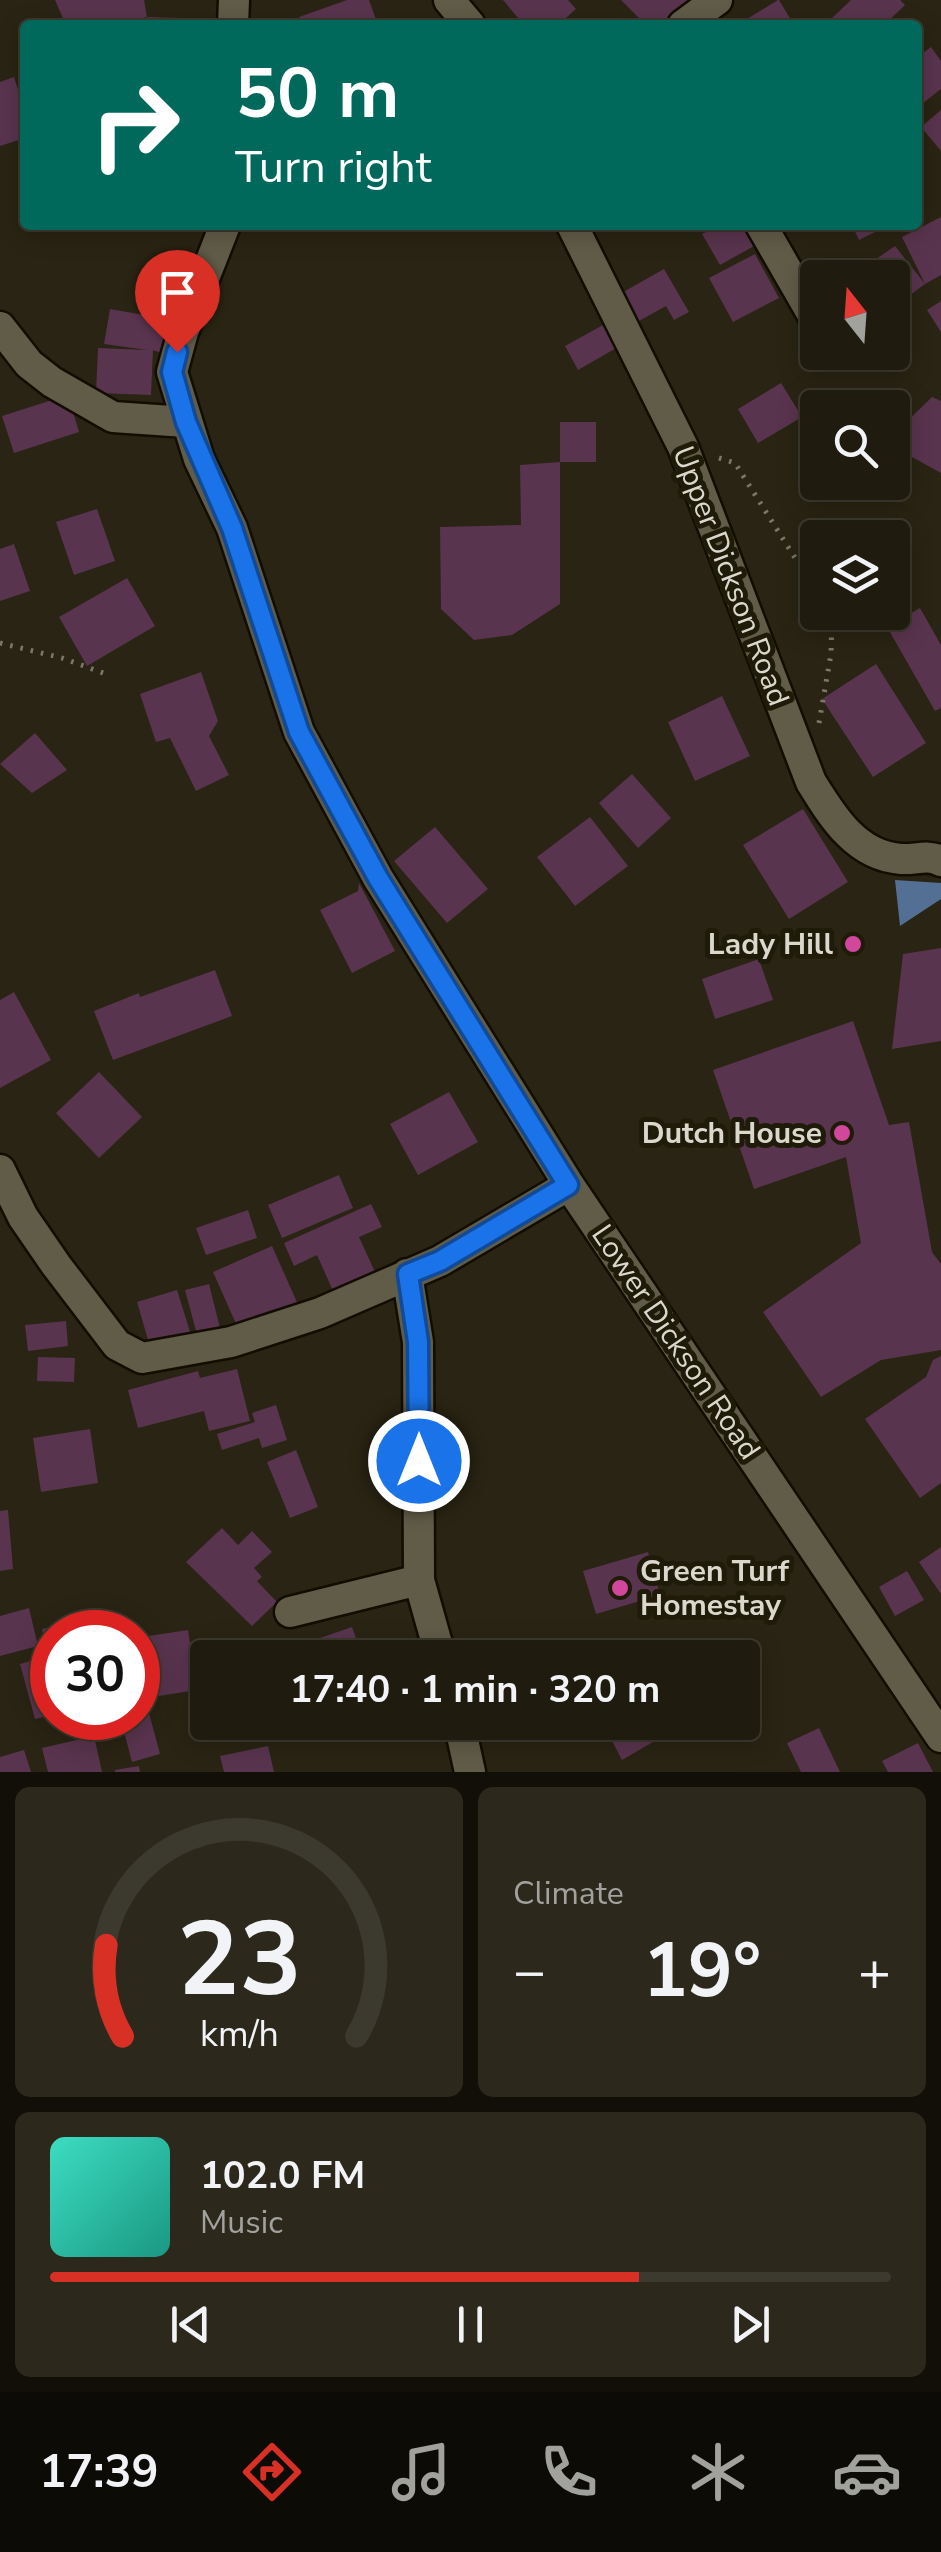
<!DOCTYPE html>
<html lang="en">
<head>
<meta charset="utf-8">
<style>
  :root { --surface:#1f1b0e; --page:#2c281c; --text:#f1f3f6; --muted:#a1a19e; --line:#3c392e; --accent:#d93025 }
  body { margin:0; font-family:"Nunito Sans",sans-serif; background:var(--page); color:var(--text); height:100vh; display:flex; flex-direction:column; font-size:38px; white-space:nowrap }
  * { box-sizing:border-box; margin:0 }
  p { font-size:32px; color:var(--muted) }
  .icon { flex:none; width:55px; height:55px; fill:none; stroke:currentColor; stroke-width:2; stroke-linecap:round; stroke-linejoin:round }
  .map { position:relative; height:1772px; overflow:hidden }
  .sheet { display:flex; flex-direction:column; gap:15px; padding:15px; background:#110f08; flex:1 }
  .sheet>* { flex:none }
  .hud { position:absolute; left:20px; top:20px; width:902px; height:210px; border-radius:10px; box-shadow:0 5px 25px #0003,0 0 0 2px var(--line); background:#00695c; color:#fff; overflow:hidden }
  .needle { width:65px; rotate:343deg }
  .buttons { position:absolute; left:800px; top:260px; display:grid; gap:20px }
  .buttons a { display:grid; place-items:center; width:110px; height:110px; border-radius:10px; background:var(--surface); box-shadow:0 5px 25px #0003,0 0 0 2px var(--line); font-size:50px }
  .speed { position:absolute; left:30px; top:1610px; display:flex; gap:20px; font-size:50px; font-weight:700; text-align:center }
  .speed>* { display:grid; place-content:center; width:130px; height:130px; border-radius:50%; background:var(--surface); box-shadow:0 5px 25px #0003,0 0 0 2px var(--line); line-height:1 }
  .speed .limit { border:15px solid #d22; background:#fff; color:#111 }
  .pin { position:absolute; display:grid; place-items:center; width:85px; height:85px; color:#fff; margin:-102px -42px; border-radius:50% 50% 50% 0; rotate:-45deg; box-shadow:0 0 10px #0007 }
  .pin .icon { rotate:45deg }
  .me { position:absolute; width:110px; margin:-55px; rotate:0deg; stroke-linejoin:round; filter:drop-shadow(0 0 8px #0008) }
  .turn { display:flex; align-items:center; gap:35px; height:210px; padding:0 50px; font-size:45px }
  .turn .icon { width:130px; height:130px; stroke-width:2.5 }
  .turn b { display:block; font-size:70px; line-height:85px }
  .big { font-size:75px; font-weight:700; line-height:1.1 }
  .sheet .tile { flex:1; display:flex; flex-direction:column; justify-content:center; gap:15px; min-width:0; padding:0 35px; border-radius:15px; background:var(--page) }
  .sheet .dial { align-items:center; gap:0 }
  .dial svg { height:260px; overflow:visible; fill:none; stroke:var(--line); stroke-width:7; stroke-linecap:round; text-anchor:middle }
  .dial text { fill:var(--text); stroke:none }
  .song { display:flex; align-items:center; gap:30px }
  .cover { width:120px; height:120px; border-radius:15px; background:linear-gradient(135deg,hsl(170 70% 55%),hsl(170 70% 35%)) }
  .played { height:10px; border-radius:5px; background:linear-gradient(90deg,var(--accent) 70%,var(--line) 70%) }
  .keys { display:flex; justify-content:space-around; direction:ltr }
  .heat { display:flex; justify-content:space-between; align-items:center; font-size:55px; direction:ltr }
  .sheet .tiles { flex:1; display:grid; gap:15px; grid-template-columns:1fr 1fr }
  .tile:last-child { grid-column:span 2 }
  .trip { position:absolute; left:190px; top:1640px; width:570px; height:100px; border-radius:10px; background:var(--surface); box-shadow:0 5px 25px #0003,0 0 0 2px var(--line); font-weight:700; line-height:100px; text-align:center }
  .menu { display:flex; height:160px; justify-content:space-around; align-items:center; background:#0c0b06; color:var(--muted) }
  .menu .icon { width:70px; height:70px }
  .menu .active { color:var(--accent) }
  .menu b { font-size:45px; color:var(--text) }
  .map>svg:first-child { display:block }
  .water { fill:#537094 }
  .building { fill:#59344e }
  .lines { fill:none; stroke-linecap:round; stroke-linejoin:round }
  .minor-casing { stroke:#120d01; stroke-width:35 }
  .path { stroke:#7c786a; stroke-width:5; stroke-dasharray:2.5 8; stroke-linecap:butt }
  .minor { stroke:#615c48; stroke-width:30 }
  .route-casing { stroke:#114b97; stroke-width:25 }
  .route { stroke:#1a73e8; stroke-width:18 }
  .hotel-dot { fill:#d1479c; stroke:#1f1b09; stroke-width:4 }
  .labels { text-anchor:middle; stroke-width:10; stroke-linejoin:round; paint-order:stroke }
  .street-label { font-size:30px; fill:#dad7cc; stroke:#1f1b09 }
  .poi-label { font-size:30px; font-weight:bold; fill:#dad7cc; stroke:#1f1b09; text-anchor:end }
</style>
</head>
<body>
<div class="map">
<svg width="941" height="1772" viewBox="0 0 941 1772">
  <rect width="100%" height="100%" fill="#292413"/>
  <path class="water" d="M895,880l46,3v16l-41,27z"/>
  <path class="building" d="M55,0h89l3,17 -38,8h-43z
    M347,0h22l9,25h-76l-3,-8z
    M503,0h65l8,9 -18,16h-34z
    M621,0h68l4,4 -20,21h-27z
    M779,0l15,25h-57l41,-25z
    M851,0h49l5,5 -21,20h-46l-8,-5z
    M147,17l67,2v6h-66z
    M931,47l10,14v28l-23,18v-50z
    M14,77l11,35v26l-25,8v-64z
    M941,110v41l-20,-24z
    M941,217v58l-16,9 -23,-47z
    M719,225h35l9,16 -43,24 -18,-31z
    M852,225h37l-30,15z
    M895,246l30,38 -31,23 -2,-29h-18l-8,-12z
    M755,254l24,44 -46,24 -24,-44z
    M853,266l5,12h-34v-1z
    M664,269l25,43 -15,8 -8,-14 -38,21 -17,-28z
    M941,301v31l-14,-22z
    M110,309l63,11 -6,35 -14,-5 -2,45 -55,-2 2,-45 49,2 -43,-6z
    M612,320l13,23 -47,27 -13,-24z
    M781,383l21,34 -44,26 -20,-34z
    M68,395l11,37 -65,21 -12,-37z
    M932,397l9,4v72l-29,-16 -20,-1v-20z
    M560,422h36v40h-36z
    M560,462v142l-48,31 -38,5 -33,-31 -1,-82 81,-2 -1,-60z
    M97,509l18,52 -41,14 -18,-53z
    M14,544l16,47 -30,10v-52z
    M127,578l28,48 -68,40 -28,-49z
    M920,608l21,37v63l-6,3 -48,-84z
    M876,664l50,79 -53,34 -51,-78z
    M201,672l17,49 -9,15 20,39 -33,16 -26,-53 -14,4 -16,-48z
    M722,696l28,60 -55,25 -27,-59z
    M35,733l32,37 -35,23 -32,-29z
    M632,774l39,44 -33,30 -39,-45z
    M803,809l45,73 -59,37 -46,-74z
    M590,817l38,49 -53,40 -38,-49z
    M435,827l53,62 -41,34 -53,-62z
    M359,883l36,68 -43,22 -32,-63 38,-19z
    M941,948v93l-49,8 11,-95z
    M759,959l14,41 -58,19 -13,-40z
    M215,970l17,46 -119,44 -19,-49 45,-18 1,4z
    M14,992l37,68 -51,28v-88z
    M853,1021l36,104 20,-3 23,130 9,12v86l-60,10 -60,37 -58,-85 98,-69 -15,-86 -92,32 -41,-119z
    M99,1072l43,45 -43,41 -43,-45z
    M449,1092l29,50 -60,33 -28,-51z
    M339,1175l14,33 -71,30 -14,-33z
    M371,1204l11,23 -23,10 21,46 -42,19 -21,-47 -23,11 -10,-23z
    M248,1210l9,28 -51,17 -10,-27z
    M272,1246l28,63 -59,26 -28,-63z
    M209,1284l13,52 -23,6 -14,-52z
    M177,1290l15,48 -41,12 -14,-48z
    M66,1321l2,25 -40,5 -3,-26z
    M941,1356v127l-21,15 -55,-79 61,-42 7,-17z
    M38,1357l37,1 -1,24 -37,-1z
    M237,1369l13,52 -41,10 -5,-20 -66,17 -10,-38 70,-19 2,7z
    M276,1405l11,35 -25,8 -3,-10 -37,12 -5,-16 38,-12 -3,-9z
    M90,1429l8,54 -57,9 -8,-54z
    M296,1450l22,57 -28,11 -23,-56z
    M8,1510l5,59 -13,2v-60z
    M222,1528l16,17 14,-14 20,21 -18,16 8,9 -5,4 20,21 -25,24 -66,-64z
    M941,1547v47l-22,-32z
    M648,1552l12,43 -64,19 -13,-43z
    M907,1571l17,29 -29,16 -16,-29z
    M29,1608l9,38 -38,10v-40z
    M87,1619l2,13h-37v83l-17,4 -15,-55 28,-8 -6,-27z
    M352,1627l11,31h-98v-1z
    M188,1630l9,60 -45,7 -10,-60z
    M620,1639l9,19h-48z
    M149,1713l11,41 -28,8 -11,-42z
    M640,1722h26l6,9 -50,29 -11,-21z
    M819,1728l21,44h-39l-14,-29z
    M94,1736l8,36h-54l-6,-24z
    M918,1743l15,29h-45l-6,-11z
    M268,1746l6,26h-50l-4,-16z
    M24,1750l7,22h-31v-15z
    M139,1766l1,6h-25v-2z"/>
  <g class="lines">
    <g class="minor-casing">
      <path id="minor" d="M449,0l21,25
        M233,25l1,-25
        M683,25l34,-25
        M225,225l-42,107 -11,40 27,87 33,69 67,204 79,146 191,307 372,552
        M572,225l111,222 128,335c21,34 45,74 90,77 15,1 26,-5 40,2
        M761,225l57,99
        M0,327l29,37 23,18 61,35 73,5
        M0,1170l23,47 33,48 61,80 25,13 89,-16 89,-29 120,-52 129,-76
        M419,1580l22,78
        M290,1612l129,-32 -1,-238 -11,-68
        M459,1722l11,50"/>
    </g>
    <path class="path" d="M719,458l16,5 62,98 21,22
      M0,643l62,15 44,16
      M819,723l12,-69 1,-42"/>
    <use href="#minor" class="minor"/>
  </g>
  <g class="lines">
    <g class="route-casing">
      <path id="route" d="M177,352l-5,20 14,50 46,106 67,204 79,146 190,307 -128,76 -32,13 10,68 1,119"/>
    </g>
    <use href="#route" class="route"/>
  </g>
  <g class="hotel-dot">
    <circle cx="853" cy="944" r="10"/>
    <circle cx="842" cy="1133" r="10"/>
    <circle cx="620" cy="1588" r="10"/>
  </g>
  <g class="labels">
    <g class="street-label">
      <text transform="translate(731 576) rotate(69)" y="10">Upper Dickson Road</text>
      <text transform="translate(676 1342) rotate(56)" y="10">Lower Dickson Road</text>
    </g>
    <g class="poi-label">
      <text x="833" y="954">Lady Hill</text>
      <text x="822" y="1143">Dutch House</text>
      <text x="640" y="1581" text-anchor="start">Green Turf<tspan x="640" dy="34">Homestay</tspan></text>
    </g>
  </g>
</svg>
<div class="buttons">
<a><svg class="needle" viewBox="-14 -14 28 28"><path d="M0-13l5 13h-10z" fill="#e53935"/><path d="M0 13l5-13h-10z" fill="#a1a19e"/></svg></a>
<a><svg class="icon" aria-label="search" viewBox="0 0 24 24"><circle cx="10" cy="10" r="6"/><path d="M15 15l6 6"/></svg></a>
<a><svg class="icon" aria-label="layers" viewBox="0 0 24 24"><path d="M12 4l9 5-9 5-9-5zM3 14l9 5 9-5"/></svg></a>
</div>
<div class="speed"><div class="limit">30</div></div>
<div class="pin" style="left:177px;top:352px;background:#d93025"><svg class="icon" aria-label="arrive" viewBox="0 0 24 24"><path d="M6 21V4h12l-3 4 3 4H6"/></svg></div>
<svg class="me" style="left:419px;top:1461px" viewBox="-20 -20 40 40"><circle r="17" fill="#1a73e8" stroke="#fff" stroke-width="3"/><path d="M0-11L8 9 0 5-8 9z" fill="#fff"/></svg>
<div class="trip">17:40 · 1 min · 320 m</div>
<div class="hud">
<div class="turn"><svg class="icon" aria-label="right" viewBox="0 0 24 24"><path d="M7 20v-9h11M14 6l5 5-5 5"/></svg><div><b>50 m</b>Turn right</div></div>
</div>
</div>
<section class="sheet">
<div class="tiles">
<div class="tile dial"><svg viewBox="0 0 100 80">
<path d="M14 69A42 42 0 1 1 86 69"/>
<path d="M14 69A42 42 0 0 1 9 41" stroke="#d93025"/>
<text x="50" y="56" font-size="32" font-weight="700">23</text>
<text x="50" y="72" font-size="11">km/h</text>
</svg></div>
<div class="tile"><p>Climate</p>
<div class="heat"><a>−</a><b class="big">19°</b><a>+</a></div>
</div>
<div class="tile">
<div class="song"><i class="cover"></i><div><b>102.0 FM</b><p>Music</p></div></div>
<div class="played"></div>
<div class="keys"><svg class="icon" aria-label="previous" viewBox="0 0 24 24"><path d="M18 5L8 12l10 7zM5 5v14"/></svg><svg class="icon" aria-label="pause" viewBox="0 0 24 24"><path d="M8 5v14M16 5v14"/></svg><svg class="icon" aria-label="next" viewBox="0 0 24 24"><path d="M6 5l10 7-10 7zM19 5v14"/></svg></div>
</div>
</div>
</section>
<nav class="menu">
<b>17:39</b>
<svg class="icon active" aria-label="directions" viewBox="0 0 24 24"><path d="M12 3l9 9-9 9-9-9zM9 14v-3h6M13 9l2 2-2 2"/></svg>
<svg class="icon" aria-label="music" viewBox="0 0 24 24"><path d="M9 18V5l10-2v13"/><circle cx="6" cy="18" r="3"/><circle cx="16" cy="16" r="3"/></svg>
<svg class="icon" aria-label="phone" viewBox="0 0 24 24"><path d="M5 4h4l2 5-3 2q2 4 5 5l2-3 5 2v4C11 20 4 13 5 4z"/></svg>
<svg class="icon" aria-label="climate" viewBox="0 0 24 24"><path d="M12 3v18M4 7l16 10M4 17L20 7"/></svg>
<svg class="icon" aria-label="car" viewBox="0 0 24 24"><path d="M5 17H2v-5l4-1 3-4h7l3 4 3 1v5h-3M9 17h6M6 11h13"/><circle cx="7" cy="17" r="2"/><circle cx="17" cy="17" r="2"/></svg>
</nav>
</body>
</html>
